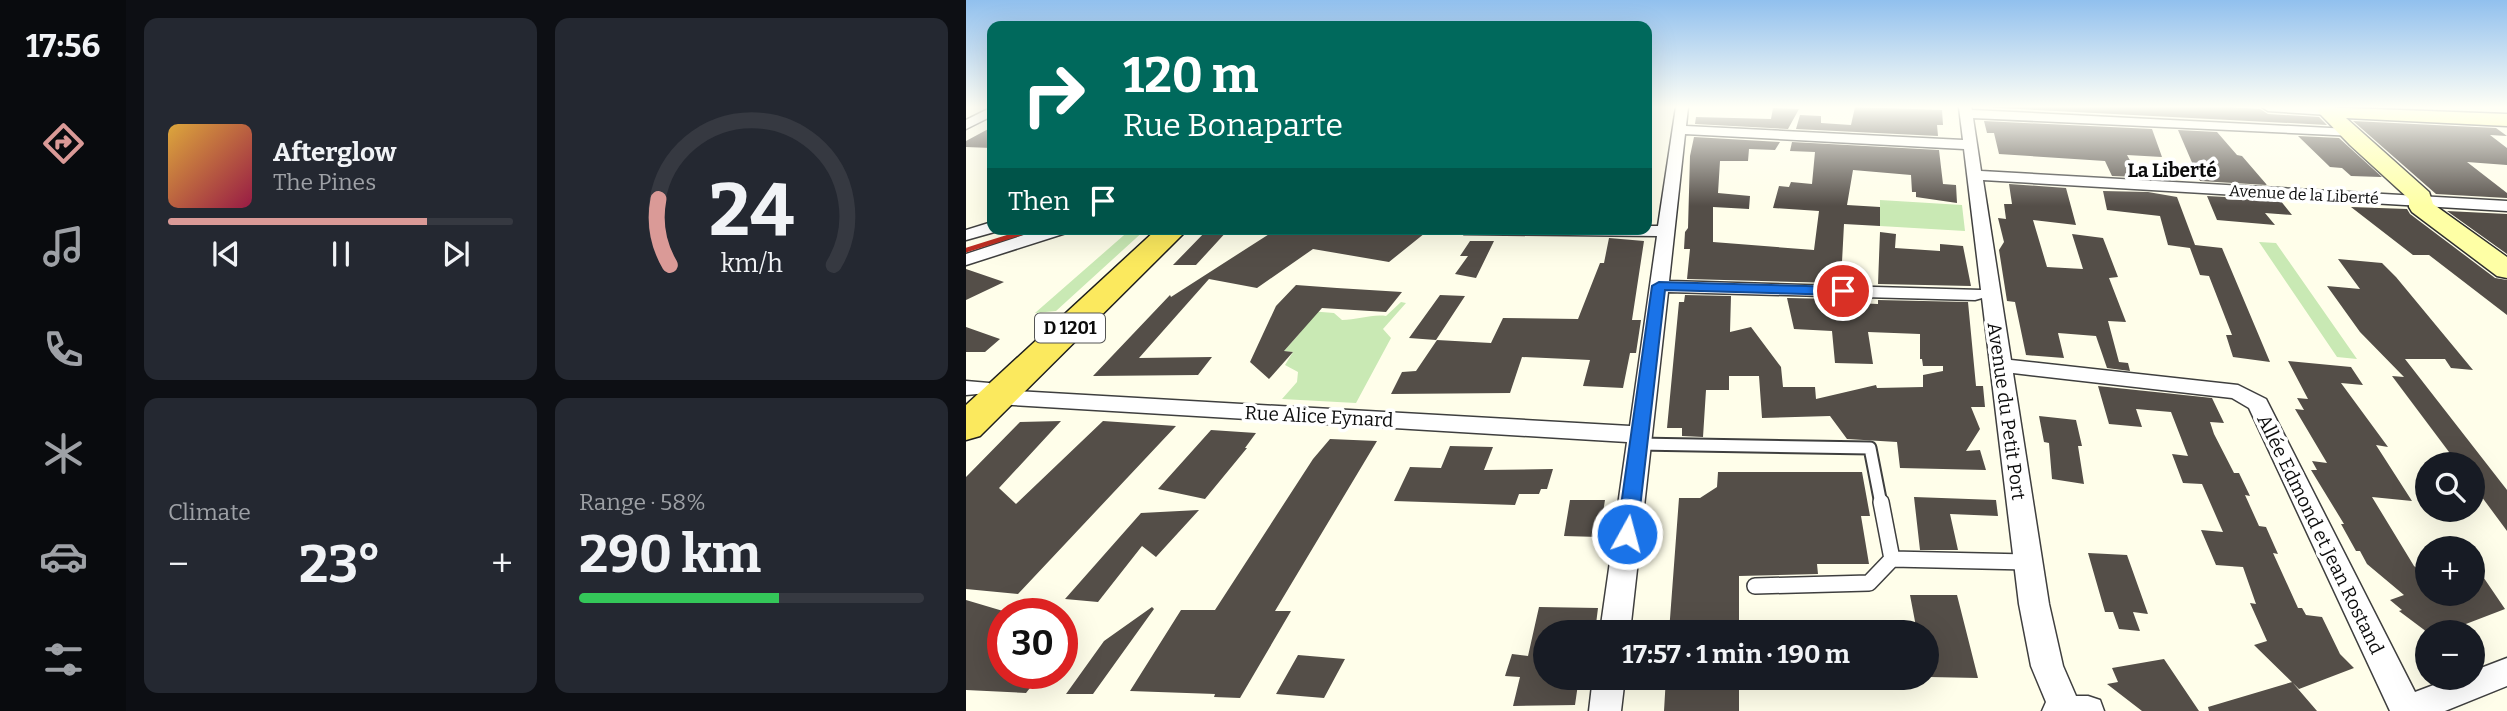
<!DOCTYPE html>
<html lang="en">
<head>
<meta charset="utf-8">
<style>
  :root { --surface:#171b24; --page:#242831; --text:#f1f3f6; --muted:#9ea1a6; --line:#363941; --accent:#da9a97 }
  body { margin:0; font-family:Bitter,serif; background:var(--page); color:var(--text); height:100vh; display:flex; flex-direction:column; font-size:26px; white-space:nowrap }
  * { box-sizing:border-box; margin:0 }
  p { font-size:23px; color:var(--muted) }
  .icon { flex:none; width:38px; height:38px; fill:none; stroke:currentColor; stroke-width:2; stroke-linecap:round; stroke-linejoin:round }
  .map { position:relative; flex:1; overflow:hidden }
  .drawer { display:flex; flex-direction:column; gap:18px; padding:18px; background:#0d0f14; width:840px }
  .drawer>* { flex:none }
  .top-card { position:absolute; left:21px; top:21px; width:665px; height:214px; border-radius:14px; box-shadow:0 7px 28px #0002; background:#00695c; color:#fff; overflow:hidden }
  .fabs { position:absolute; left:1449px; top:452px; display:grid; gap:14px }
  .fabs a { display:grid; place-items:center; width:70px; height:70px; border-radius:50%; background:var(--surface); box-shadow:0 7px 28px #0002; font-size:35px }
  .speed { position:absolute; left:21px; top:598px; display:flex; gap:14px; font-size:35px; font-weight:700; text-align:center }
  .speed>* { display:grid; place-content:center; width:91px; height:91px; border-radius:50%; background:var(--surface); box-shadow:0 7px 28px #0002; line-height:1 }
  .speed .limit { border:10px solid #d22; background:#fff; color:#111 }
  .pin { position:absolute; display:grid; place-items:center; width:60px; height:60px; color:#fff; margin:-30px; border:4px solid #fff; border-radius:50%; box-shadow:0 2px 7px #0007 }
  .me { position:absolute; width:77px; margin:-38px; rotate:7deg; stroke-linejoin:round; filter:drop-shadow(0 0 5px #0008) }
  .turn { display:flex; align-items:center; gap:24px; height:147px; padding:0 21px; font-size:32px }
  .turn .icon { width:91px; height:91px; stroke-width:2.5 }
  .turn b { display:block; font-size:49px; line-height:60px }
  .then { display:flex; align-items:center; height:66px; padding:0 21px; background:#0003; gap:14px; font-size:26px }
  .big { font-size:52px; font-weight:700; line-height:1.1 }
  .drawer .card { flex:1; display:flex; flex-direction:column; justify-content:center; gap:10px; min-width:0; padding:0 24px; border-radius:14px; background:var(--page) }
  .drawer .dial { align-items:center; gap:0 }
  .dial svg { height:182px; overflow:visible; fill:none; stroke:var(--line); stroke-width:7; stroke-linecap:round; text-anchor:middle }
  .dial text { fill:var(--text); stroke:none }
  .song { display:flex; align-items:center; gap:21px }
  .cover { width:84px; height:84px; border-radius:10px; background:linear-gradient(135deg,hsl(40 70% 55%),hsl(340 70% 35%)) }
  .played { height:7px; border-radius:4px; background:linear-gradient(90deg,var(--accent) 75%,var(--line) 75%) }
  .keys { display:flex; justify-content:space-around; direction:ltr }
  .heat { display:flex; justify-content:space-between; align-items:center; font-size:38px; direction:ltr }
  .charge { height:10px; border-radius:5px; background:linear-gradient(90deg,#34c759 58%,var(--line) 0) }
  .drawer .tiles { flex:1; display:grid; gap:18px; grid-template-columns:repeat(2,1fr) }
  .trip { position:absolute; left:567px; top:620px; width:406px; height:70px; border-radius:35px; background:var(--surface); box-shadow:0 7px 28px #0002; font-weight:700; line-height:70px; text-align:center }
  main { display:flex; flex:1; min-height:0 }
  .menu { display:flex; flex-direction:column; width:126px; justify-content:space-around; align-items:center; background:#090b0e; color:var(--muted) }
  .menu .icon { width:49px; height:49px }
  .menu .active { color:var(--accent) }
  .menu b { font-size:32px; color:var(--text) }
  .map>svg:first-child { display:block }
  .green { fill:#c9e9b4 }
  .building { fill:#544e48 }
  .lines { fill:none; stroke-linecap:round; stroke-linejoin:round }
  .lane-far1-casing { stroke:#3f3f3f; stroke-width:15 }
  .lane-casing { stroke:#3f3f3f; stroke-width:18 }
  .street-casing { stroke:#3f3f3f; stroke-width:3 }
  .secondary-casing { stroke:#2e2e2e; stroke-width:3 }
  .primary-casing { stroke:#1d1d1d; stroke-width:3 }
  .lane-far1 { stroke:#fff; stroke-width:11 }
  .lane { stroke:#fff; stroke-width:15 }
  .street { fill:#fff; fill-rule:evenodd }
  .secondary { fill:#feffa5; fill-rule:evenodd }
  .primary { fill:#fbe95e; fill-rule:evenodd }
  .rail { stroke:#bd2e22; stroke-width:4.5 }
  .route { fill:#1a73e8; stroke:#114b97; stroke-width:2 }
  .labels { text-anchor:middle; stroke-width:7; stroke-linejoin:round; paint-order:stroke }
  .far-street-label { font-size:16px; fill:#0c0c0c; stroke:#fff }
  .shield { fill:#fff; stroke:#555; stroke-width:2 }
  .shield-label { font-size:18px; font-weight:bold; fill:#0c0c0c }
  .far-quarter-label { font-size:19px; font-weight:bold; fill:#0c0c0c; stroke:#fff }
  .street-label { font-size:19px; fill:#0c0c0c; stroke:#fff }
</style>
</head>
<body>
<main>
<nav class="menu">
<b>17:56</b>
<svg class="icon active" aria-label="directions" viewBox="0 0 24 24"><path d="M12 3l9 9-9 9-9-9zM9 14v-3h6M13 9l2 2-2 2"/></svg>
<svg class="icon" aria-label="music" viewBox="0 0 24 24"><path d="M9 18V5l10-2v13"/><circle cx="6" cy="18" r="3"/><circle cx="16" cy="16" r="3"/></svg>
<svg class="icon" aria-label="phone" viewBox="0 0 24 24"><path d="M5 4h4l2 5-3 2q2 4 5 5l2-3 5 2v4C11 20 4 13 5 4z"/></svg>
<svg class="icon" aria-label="climate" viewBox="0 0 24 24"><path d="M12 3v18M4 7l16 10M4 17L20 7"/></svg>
<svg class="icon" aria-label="car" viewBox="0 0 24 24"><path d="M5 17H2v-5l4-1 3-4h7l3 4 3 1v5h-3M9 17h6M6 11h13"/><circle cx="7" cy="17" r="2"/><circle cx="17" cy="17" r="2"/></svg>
<svg class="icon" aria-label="filters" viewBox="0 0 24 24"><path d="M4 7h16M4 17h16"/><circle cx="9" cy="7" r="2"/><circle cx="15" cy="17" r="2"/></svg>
</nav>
<section class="drawer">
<div class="tiles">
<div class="card">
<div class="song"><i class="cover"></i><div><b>Afterglow</b><p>The Pines</p></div></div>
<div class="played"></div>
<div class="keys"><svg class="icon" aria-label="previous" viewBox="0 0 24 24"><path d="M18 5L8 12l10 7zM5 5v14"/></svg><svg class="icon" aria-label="pause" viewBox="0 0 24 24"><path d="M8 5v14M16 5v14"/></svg><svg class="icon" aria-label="next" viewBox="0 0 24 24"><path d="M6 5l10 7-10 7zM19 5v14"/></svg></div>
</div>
<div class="card dial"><svg viewBox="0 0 100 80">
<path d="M14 69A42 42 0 1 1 86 69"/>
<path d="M14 69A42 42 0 0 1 9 40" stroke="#da9a97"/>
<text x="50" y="56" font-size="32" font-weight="700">24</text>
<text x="50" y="72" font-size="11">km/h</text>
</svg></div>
<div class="card"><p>Climate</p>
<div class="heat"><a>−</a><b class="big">23°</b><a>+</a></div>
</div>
<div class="card"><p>Range · 58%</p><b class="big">290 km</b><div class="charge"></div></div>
</div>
</section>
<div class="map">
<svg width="1541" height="711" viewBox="0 0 1541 711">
  <rect width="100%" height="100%" fill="#fffeea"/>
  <path class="green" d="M914,200l82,5 3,26 -85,-5z
    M165,229h15l-90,82 -21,2z
    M1293,242l17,1 81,116 -20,-2z
    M435,302l5,1 -23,26 8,9 -35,65 -74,-4 15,-17 1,-10 -13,-7 8,-13 -9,-1 16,-18 9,-22 25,2 8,7c15,0 30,-6 44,-4z"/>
  <path class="building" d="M889,107l87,3 1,15h-6l1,11 -142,-7 4,-14 21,1v7l30,2z
    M1014,107h250l30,2 8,5 51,3 8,8z
    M807,108l26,1 -11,20 -93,-5 1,-7 75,2z
    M1018,121l168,8 10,28 -35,-2 12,22 -27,-1 -7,-15 -106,-7 -5,-21h-7z
    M1387,121l143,7 11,8 -17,-1 17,13v17l-40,-3 40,31v5l-71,-4z
    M26,127v21l-26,-1v-6z
    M1212,130l39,2 20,23 5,1 25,29 -67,-4z
    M1332,136l41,2 43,39 -31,-1 -9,-8 -12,-1z
    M728,137l86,5 -5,8 -26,-1 -1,12h-28l-2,32 32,3 -1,13 -36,-2v35l101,8 5,-39 -46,-3 6,-22 10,1 2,-5 21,2 3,-32 -25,-1 2,-9 147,8 4,34 13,1 1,18 -41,-6v-5h-4l-1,-17 -58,-5 -6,35 33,2v19l-36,-2 -2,38h-6l-1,21 -148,-4 3,-30h-6l1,-17 3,-4 2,-72z
    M1043,184l57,4 10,37 -43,-5 14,47 36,2 -11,-35 31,4 15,39 -9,1 17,44 -18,-1 11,41 9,1 2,8 -23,-3 -11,-32 -38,-3 6,25 -38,-3 -11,-53 -8,-1 -8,-51 5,-8 -6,-24 8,1 -2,-15h8z
    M1137,191l45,1 29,5 18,48 27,3 48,114 -37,-5 -7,-22h6l-23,-59 -9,-1 -10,-27 -22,-3 -8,-29 -53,-6z
    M1241,196l73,4 12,15 -27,-2 10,12 -58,-5z
    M1385,207l56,2 3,5 85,64 12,2v35l-78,-60h-16z
    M1481,211l60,3v40z
    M242,229h21l-33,36h-23z
    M311,229h153l-41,33 -76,-13 -56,39 -48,-9 -70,79 73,-1 -14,18 -105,1 77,-81 1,2z
    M914,232l16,2 -1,14 45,3v-7l23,2 8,40 -93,-2z
    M643,238l35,3 -12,79h9l-5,33h-6l-7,35 -40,-2 7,-26 -68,-3 -12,36 -119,1 11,-22 14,-1 21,-31 54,3 12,-25 75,1 22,-56h4z
    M504,241h24l-18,37 -21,-4 13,-18h-8z
    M1372,259l44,4 14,14 77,93 -22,-2 -6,-9h-40l102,131v41l-34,-46v-21h-15l-66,-88 12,1 -44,-45 -33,-46 33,3z
    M0,269l38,13 -38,18z
    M330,285l41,3 65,4 -16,20 -64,-4 -38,43 9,1 -24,27 -19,-17 26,-56z
    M474,295l25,1 -29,44 -27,-2z
    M719,295l46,1 -1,36 21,-5 30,40 2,20h32l1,12 60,-14 1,3 46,-1v-12l20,-4v-5h-20l-1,-7h-2v-25l-52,-2 5,32 -38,-1 -3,-32 -38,-2 -7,-31 47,1v4h21l23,1v-4l90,2 8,84h7l2,21h-14l9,22 -14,22 14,-1 6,20 -86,-2 -3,-26 -50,-3 -17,-23 -68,2 -3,-42h-30v14h-23l-3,47 -21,-1v-8h-15l12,-126h5z
    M0,327l34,12 -15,13h-19z
    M1322,361l63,6 12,18 -22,-2 47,64 -12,-2 36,56 -40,-4 42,69 13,10v17h46v-31l32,47 -60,23h-18l-28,-21 3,-1 -12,-10 14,-5 -37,-31 -7,-13h-4l-15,-27h3l-33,-54h6l-5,-9 15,2 -32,-54 9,1 -7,-12 11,1z
    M1132,386l114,12 12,25 -14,-1 4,12 20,39h5l11,23 -5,-1 14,31 7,1 12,27 -5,-1 25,55h4l4,7 16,2 18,37 14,14 -55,21 -45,-44 13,-4 -17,-38 6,1 -13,-37 -27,-2 -15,-35 22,2 -21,-48 -19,-1 -11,-29 16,2 -17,-44 -35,-3 6,18 -33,-3z
    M1073,416l37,4 6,26h-4l6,38 -32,-5 -3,-36 -5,-1z
    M95,421l-62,67 17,16 87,-83 73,5 -158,168 -52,-5v-112l54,-55z
    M245,430l45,3 -11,15h2l-42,51 -47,-10z
    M364,439l47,2 -102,170h16l-51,87 -26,-1 1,-3 -85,-3 51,-81h34l98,-151z
    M484,446l43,1 -9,23 69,-1 -6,20h-6l-2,5h-20l-4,11 -121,-4 16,-34 31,1z
    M752,472h144l8,44h-9l8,48h-52l1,10 -79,2v56h-70l10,-134h21l17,-11z
    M948,497l82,3 2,16 -48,-2 8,36h-38z
    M604,500h35l-6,37 -35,-1z
    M233,510l-43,47 -14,-11 -44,56 -33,-3 76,-86z
    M1122,553l39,2 21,59 -15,-2 7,19 -21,-2 -6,-17h-8z
    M944,595h47l21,83 -48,-1 -3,-45h-10z
    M0,600l37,11v63h38l-15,19 -60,-3z
    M186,607l2,2 -61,85h-27l38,-53z
    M573,607l59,1 -3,24h-50v45h34l-4,28 -62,1 7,-29 -15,-1 7,-22 16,2z
    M332,655l47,4 -21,39 -48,-4z
    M1198,659l35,52h-57l-35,-27 11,-2 -6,-14z
    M700,677h73v34h-75z
    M1326,682l25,29h-108l-1,-4z"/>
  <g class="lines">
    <g class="lane-far1-casing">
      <path id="lane-far1" d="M672,444l232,4 11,56"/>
    </g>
    <g class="lane-casing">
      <path id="lane" d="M915,502l11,57 135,3
        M789,586l114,-3 23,-24"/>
    </g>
    <g class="street-casing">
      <path id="street" d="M26,107v9l-26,13v-9z
        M710,107h12l-2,19 277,14 -4,-33h12l1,3 378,19 7,4 -2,3 -382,-18 8,53 526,30v10l-524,-31 28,180 227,25 28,14 149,293 40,-15h18v-6l34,-13v28l-62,25h-55l-141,-303 -17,-10 -219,-25 36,231 14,62 13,30h12l12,4 4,11h-62l4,-9 -15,-36 -12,-62 -37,-306 -7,2 -307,-8 -38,340h-30l27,-190 -630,-38 -8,-2 -3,-5 2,-4 -22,2v-14l23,2 3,5 -2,4 7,-2 633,36 27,-190 -193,-2 -8,-5h191v-3h11zM719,134l279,15 17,141 -312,-9z
        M1296,107h59l13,4 -6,4 -60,-4z
        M26,222v7l6,2 -32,9v-10z
        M76,229h26l-2,4 -100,32v-11z
        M627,677h32l-4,34h-32z"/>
    </g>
    <g class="secondary-casing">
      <path id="secondary" d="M1356,107l185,7v12l-161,-8 83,74 4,12 74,53v21l-10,-2 -85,-64 -3,-5v-8l-59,-54 -29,-30 -3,-4z"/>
    </g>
    <g class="primary-casing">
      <path id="primary" d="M191,229h31l-208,207 -14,4v-35z"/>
    </g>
    <use href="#lane-far1" class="lane-far1"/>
    <use href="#lane" class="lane"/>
    <use href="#street" class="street"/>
    <use href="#secondary" class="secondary"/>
    <use href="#primary" class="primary"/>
    <path class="rail" d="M0,250l68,-21"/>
  </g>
  <linearGradient id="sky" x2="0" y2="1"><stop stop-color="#91c0ee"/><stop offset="0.52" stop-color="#fffff6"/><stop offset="1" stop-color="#fffff6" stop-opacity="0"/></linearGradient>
  <rect width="1541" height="206" fill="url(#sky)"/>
  <path class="route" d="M693,282l184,5 8,4 -8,4 -178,-5 -28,244 -3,5 -7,3 -7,-3 -3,-5 35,-248z"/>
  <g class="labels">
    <g class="far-street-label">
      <text transform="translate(1338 194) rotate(3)" y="6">Avenue de la Liberté</text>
    </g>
    <rect class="shield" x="69" y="313.5" width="70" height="29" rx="5"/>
    <g class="shield-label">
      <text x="104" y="334">D 1201</text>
    </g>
    <g class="far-quarter-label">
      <text x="1206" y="177">La Liberté</text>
    </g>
    <g class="street-label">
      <text transform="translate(1041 411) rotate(82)" y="7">Avenue du Petit Port</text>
      <text transform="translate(353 416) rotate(3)" y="7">Rue Alice Eynard</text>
      <text transform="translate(1355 534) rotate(64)" y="7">Allée Edmond et Jean Rostand</text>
    </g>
  </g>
</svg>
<div class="fabs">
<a><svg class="icon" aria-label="search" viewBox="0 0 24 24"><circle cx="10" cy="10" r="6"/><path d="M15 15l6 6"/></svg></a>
<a>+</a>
<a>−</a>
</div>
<div class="speed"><div class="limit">30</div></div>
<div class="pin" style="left:877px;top:291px;background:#d93025"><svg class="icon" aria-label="arrive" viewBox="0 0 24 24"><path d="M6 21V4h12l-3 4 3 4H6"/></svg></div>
<svg class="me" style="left:661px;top:534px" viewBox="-20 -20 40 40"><circle r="17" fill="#1a73e8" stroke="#fff" stroke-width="3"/><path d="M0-11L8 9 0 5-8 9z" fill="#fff"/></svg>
<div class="trip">17:57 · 1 min · 190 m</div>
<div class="top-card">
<div class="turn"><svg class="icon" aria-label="right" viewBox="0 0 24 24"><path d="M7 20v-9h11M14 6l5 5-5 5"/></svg><div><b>120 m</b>Rue Bonaparte</div></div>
<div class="then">Then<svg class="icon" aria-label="arrive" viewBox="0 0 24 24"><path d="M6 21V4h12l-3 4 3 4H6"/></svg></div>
</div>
</div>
</main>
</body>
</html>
